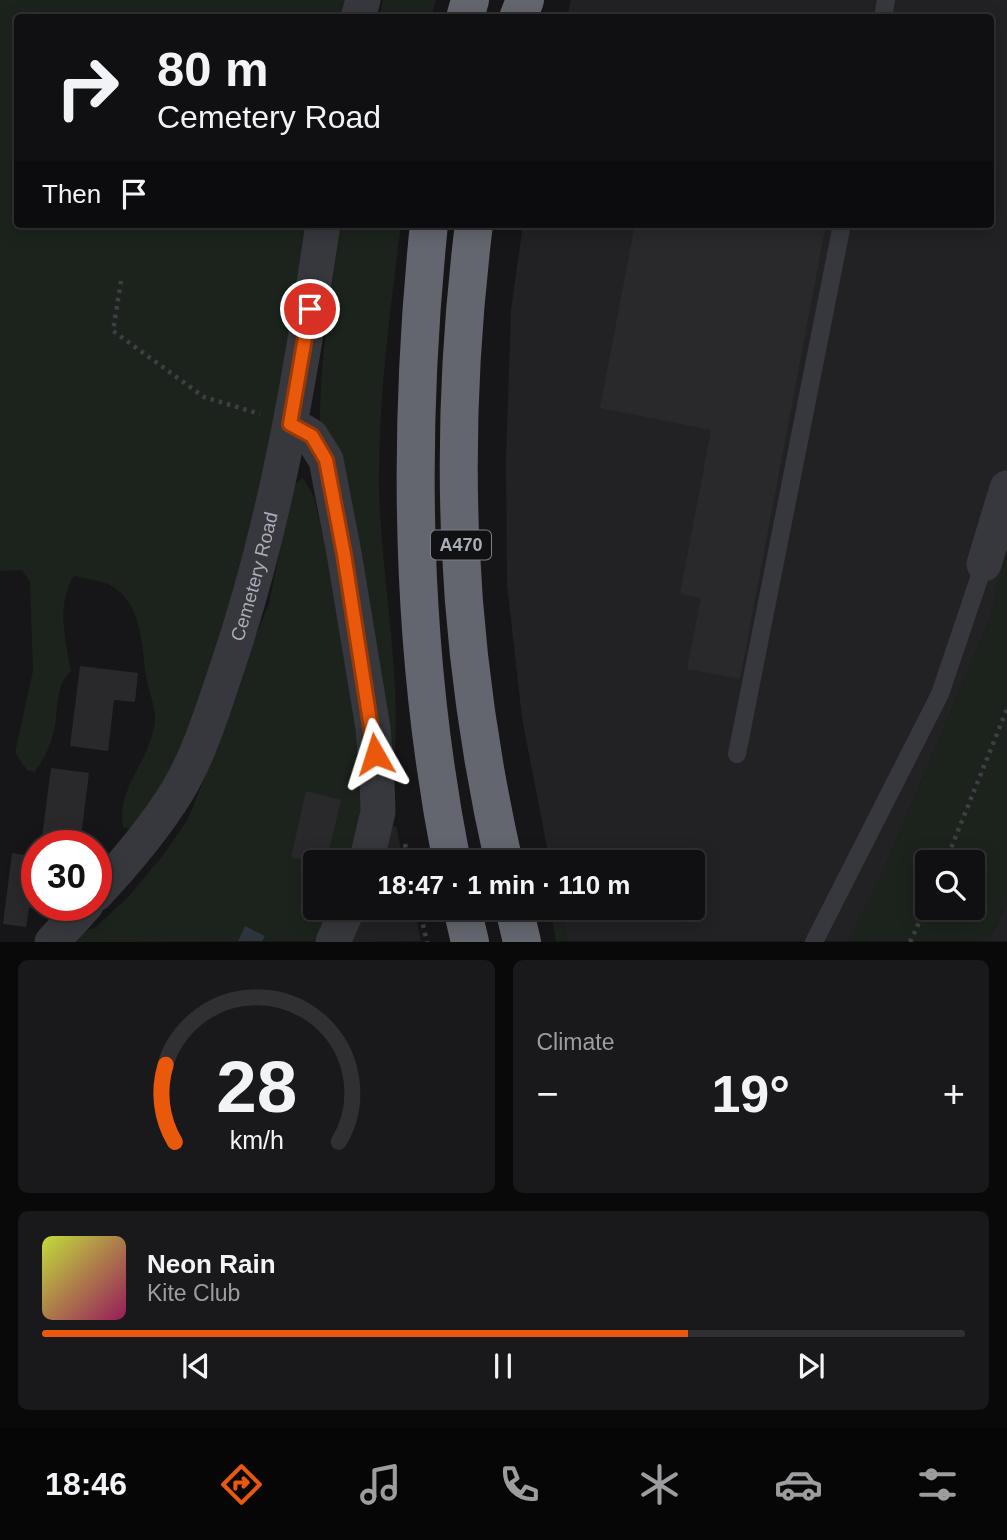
<!DOCTYPE html>
<html lang="en">
<head>
<meta charset="utf-8">
<style>
  :root { --surface:#101012; --page:#19191b; --text:#f1f3f6; --muted:#9c9d9f; --line:#303032; --accent:#ea580c }
  body { margin:0; font-family:Helvetica,sans-serif; background:var(--page); color:var(--text); height:100vh; display:flex; flex-direction:column; font-size:26px; white-space:nowrap }
  * { box-sizing:border-box; margin:0 }
  p { font-size:23px; color:var(--muted) }
  .icon { flex:none; width:38px; height:38px; fill:none; stroke:currentColor; stroke-width:2; stroke-linecap:round; stroke-linejoin:round }
  .map { position:relative; height:942px; overflow:hidden }
  .side { display:flex; flex-direction:column; gap:18px; padding:18px; background:#09090a; flex:1 }
  .side>* { flex:none }
  .hud { position:absolute; left:14px; top:14px; width:980px; height:214px; border-radius:7px; box-shadow:0 4px 18px #0003,0 0 0 2px var(--line); background:#101012; color:var(--text); overflow:hidden }
  .buttons { position:absolute; left:915px; top:850px; display:grid; gap:14px }
  .buttons a { display:grid; place-items:center; width:70px; height:70px; border-radius:7px; background:var(--surface); box-shadow:0 4px 18px #0003,0 0 0 2px var(--line); font-size:35px }
  .speed { position:absolute; left:21px; top:830px; display:flex; gap:14px; font-size:35px; font-weight:700; text-align:center }
  .speed>* { display:grid; place-content:center; width:91px; height:91px; border-radius:50%; background:var(--surface); box-shadow:0 4px 18px #0003,0 0 0 2px var(--line); line-height:1 }
  .speed .limit { border:10px solid #d22; background:#fff; color:#111 }
  .pin { position:absolute; display:grid; place-items:center; width:60px; height:60px; color:#fff; margin:-30px; border:4px solid #fff; border-radius:50%; box-shadow:0 2px 7px #0007 }
  .me { position:absolute; width:77px; margin:-38px; rotate:354deg; stroke-linejoin:round; filter:drop-shadow(0 0 5px #0008) }
  .turn { display:flex; align-items:center; gap:24px; height:147px; padding:0 28px; font-size:32px }
  .turn .icon { width:91px; height:91px; stroke-width:2.5 }
  .turn b { display:block; font-size:49px; line-height:60px }
  .then { display:flex; align-items:center; height:66px; padding:0 28px; background:#0003; gap:14px; font-size:26px }
  .big { font-size:52px; font-weight:700; line-height:1.1 }
  .side .card { flex:1; display:flex; flex-direction:column; justify-content:center; gap:10px; min-width:0; padding:0 24px; border-radius:10px; background:var(--page) }
  .side .dial { align-items:center; gap:0 }
  .dial svg { height:182px; overflow:visible; fill:none; stroke:var(--line); stroke-width:7; stroke-linecap:round; text-anchor:middle }
  .dial text { fill:var(--text); stroke:none }
  .song { display:flex; align-items:center; gap:21px }
  .cover { width:84px; height:84px; border-radius:10px; background:linear-gradient(135deg,hsl(70 70% 55%),hsl(330 70% 35%)) }
  .played { height:7px; border-radius:4px; background:linear-gradient(90deg,var(--accent) 70%,var(--line) 70%) }
  .keys { display:flex; justify-content:space-around; direction:ltr }
  .heat { display:flex; justify-content:space-between; align-items:center; font-size:38px; direction:ltr }
  .side .tiles { flex:1; display:grid; gap:18px; grid-template-columns:1fr 1fr }
  .card:last-child { grid-column:span 2 }
  .trip { position:absolute; left:303px; top:850px; width:402px; height:70px; border-radius:7px; background:var(--surface); box-shadow:0 4px 18px #0003,0 0 0 2px var(--line); font-weight:700; line-height:70px; text-align:center }
  .dock { display:flex; height:112px; justify-content:space-around; align-items:center; background:#060607; color:var(--muted) }
  .dock .icon { width:49px; height:49px }
  .dock .selected { color:var(--accent) }
  .dock b { font-size:32px; color:var(--text) }
  .map>svg:first-child { display:block }
  .built { fill:#222225 }
  .green { fill:#1c231d; fill-rule:evenodd }
  .water { fill:#2c353c }
  .building { fill:#29292c }
  .lines { fill:none; stroke-linecap:round; stroke-linejoin:round }
  .path { stroke:#3d3f44; stroke-width:4.5; stroke-dasharray:3.5 5; stroke-linecap:butt }
  .lane { stroke:#37383d; stroke-width:18 }
  .street { stroke:#37383d; stroke-width:35 }
  .highway { stroke:#63666e; stroke-width:38 }
  .route-casing { stroke:#983908; stroke-width:18 }
  .route { stroke:#ea580c; stroke-width:12 }
  .labels { text-anchor:middle; stroke-width:7; stroke-linejoin:round; paint-order:stroke }
  .shield { fill:#111113; stroke:#7b7e86; stroke-width:2 }
  .shield-label { font-size:18px; font-weight:bold; fill:#a8adb8 }
  .street-label { font-size:19px; fill:#a8adb8; stroke:#111113 }
</style>
</head>
<body>
<div class="map">
<svg width="1007" height="942" viewBox="0 0 1007 942">
  <rect width="100%" height="100%" fill="#161618"/>
  <path class="built" d="M571,0h436v551l-17,68 -105,248 -37,74h-280l-8,-33h133v-45h-143l-28,-145 -15,-134 -1,-125 5,-149 12,-86h467v-206l-423,-1z
    M396,826l8,37h-28l12,-36z
    M1007,902v39h-18z
    M360,908h54l7,33 -72,1z"/>
  <path class="green" d="M0,0h351l-6,17 -327,1v206h289l-38,235 -30,137 -47,138 -56,97 -13,-4c-7,-37 24,-63 31,-99 4,-17 -4,-31 -7,-47 -6,-33 -3,-77 -37,-96 -10,-5 -25,-6 -36,-9 -18,29 -9,62 -3,95 -17,16 -12,37 -17,59 -3,16 -10,28 -19,42l-8,-2 -12,-17 18,-82 -3,-89 -8,-12 -22,1z
    M383,0h53l-5,17h-52z
    M340,224h61c-11,88 -23,176 -22,265 2,91 23,184 15,275l-17,16 -11,83h-51v45h33l-15,33 -281,1 4,-5 39,-9 35,-33 34,-41 24,-35 34,-85 20,-66 27,-64 24,-119 10,-7 11,19 37,164 -31,-243c0,-64 13,-130 20,-194z
    M1007,551v351l-18,39h-141l37,-74 105,-248zM928,863h45v45h-45z
    M550,908h10l8,33h-12z"/>
  <path class="water" d="M245,926l20,10 -3,5h-24z"/>
  <path class="building" d="M635,224h191l-86,455 -53,-10 14,-71 -21,-4 31,-164 -111,-22z
    M80,666l58,7 -3,29 -21,-2 -6,51 -38,-5z
    M51,768l38,5 -9,72h-39z
    M306,791l35,9 -15,63 -35,-5z
    M12,853l25,4v52l-8,-1 -3,19 -23,-3z"/>
  <g class="lines">
    <path class="path" d="M121,281l-8,50 91,66 56,17
      M405,844l4,19
      M945,863l62,-154
      M419,908l8,34
      M910,942l18,-39"/>
    <path class="lane" d="M883,18l3,-18
      M737,754l105,-530
      M814,942l126,-248 44,-130"/>
    <g class="street">
      <path d="M358,18l5,-18"/>
      <path d="M291,424l20,12 15,24 18,93 29,175 4,52 1,32 -12,51"/>
      <path d="M984,564l23,-76"/>
      <path id="s1" d="M96,894c30,-32 59,-66 82,-104 22,-37 35,-81 49,-122 49,-144 74,-294 96,-444"/>
      <path d="M52,942l34,-37"/>
      <path d="M333,942l15,-34"/>
    </g>
    <path class="highway" d="M465,18l5,-18
      M518,18l7,-18
      M429,224c-22,214 -19,427 23,639
      M474,224c-27,218 -19,424 30,639
      M462,908l8,34
      M514,908l8,34"/>
  </g>
  <g class="lines">
    <g class="route-casing">
      <path id="route" d="M310,309l-20,115 22,12 14,24 18,94 31,200"/>
    </g>
    <use href="#route" class="route"/>
  </g>
  <g class="labels">
    <rect class="shield" x="431" y="530.5" width="60" height="29" rx="5"/>
    <g class="shield-label">
      <text x="461" y="551">A470</text>
    </g>
    <g class="street-label">
      <text dy="7" stroke="none"><textPath href="#s1" startOffset="360">Cemetery Road</textPath></text>
    </g>
  </g>
</svg>
<div class="buttons">
<a><svg class="icon" aria-label="search" viewBox="0 0 24 24"><circle cx="10" cy="10" r="6"/><path d="M15 15l6 6"/></svg></a>
</div>
<div class="speed"><div class="limit">30</div></div>
<div class="pin" style="left:310px;top:309px;background:#d93025"><svg class="icon" aria-label="arrive" viewBox="0 0 24 24"><path d="M6 21V4h12l-3 4 3 4H6"/></svg></div>
<svg class="me" style="left:375px;top:754px" viewBox="-20 -20 40 40"><path d="M0-17L14 15 0 8-14 15z" fill="#ea580c" stroke="#fff" stroke-width="4"/></svg>
<div class="trip">18:47 · 1 min · 110 m</div>
<div class="hud">
<div class="turn"><svg class="icon" aria-label="right" viewBox="0 0 24 24"><path d="M7 20v-9h11M14 6l5 5-5 5"/></svg><div><b>80 m</b>Cemetery Road</div></div>
<div class="then">Then<svg class="icon" aria-label="arrive" viewBox="0 0 24 24"><path d="M6 21V4h12l-3 4 3 4H6"/></svg></div>
</div>
</div>
<section class="side">
<div class="tiles">
<div class="card dial"><svg viewBox="0 0 100 80">
<path d="M14 69A42 42 0 1 1 86 69"/>
<path d="M14 69A42 42 0 0 1 10 35" stroke="#ea580c"/>
<text x="50" y="56" font-size="32" font-weight="700">28</text>
<text x="50" y="72" font-size="11">km/h</text>
</svg></div>
<div class="card"><p>Climate</p>
<div class="heat"><a>−</a><b class="big">19°</b><a>+</a></div>
</div>
<div class="card">
<div class="song"><i class="cover"></i><div><b>Neon Rain</b><p>Kite Club</p></div></div>
<div class="played"></div>
<div class="keys"><svg class="icon" aria-label="previous" viewBox="0 0 24 24"><path d="M18 5L8 12l10 7zM5 5v14"/></svg><svg class="icon" aria-label="pause" viewBox="0 0 24 24"><path d="M8 5v14M16 5v14"/></svg><svg class="icon" aria-label="next" viewBox="0 0 24 24"><path d="M6 5l10 7-10 7zM19 5v14"/></svg></div>
</div>
</div>
</section>
<nav class="dock">
<b>18:46</b>
<svg class="icon selected" aria-label="directions" viewBox="0 0 24 24"><path d="M12 3l9 9-9 9-9-9zM9 14v-3h6M13 9l2 2-2 2"/></svg>
<svg class="icon" aria-label="music" viewBox="0 0 24 24"><path d="M9 18V5l10-2v13"/><circle cx="6" cy="18" r="3"/><circle cx="16" cy="16" r="3"/></svg>
<svg class="icon" aria-label="phone" viewBox="0 0 24 24"><path d="M5 4h4l2 5-3 2q2 4 5 5l2-3 5 2v4C11 20 4 13 5 4z"/></svg>
<svg class="icon" aria-label="climate" viewBox="0 0 24 24"><path d="M12 3v18M4 7l16 10M4 17L20 7"/></svg>
<svg class="icon" aria-label="car" viewBox="0 0 24 24"><path d="M5 17H2v-5l4-1 3-4h7l3 4 3 1v5h-3M9 17h6M6 11h13"/><circle cx="7" cy="17" r="2"/><circle cx="17" cy="17" r="2"/></svg>
<svg class="icon" aria-label="filters" viewBox="0 0 24 24"><path d="M4 7h16M4 17h16"/><circle cx="9" cy="7" r="2"/><circle cx="15" cy="17" r="2"/></svg>
</nav>
</body>
</html>
